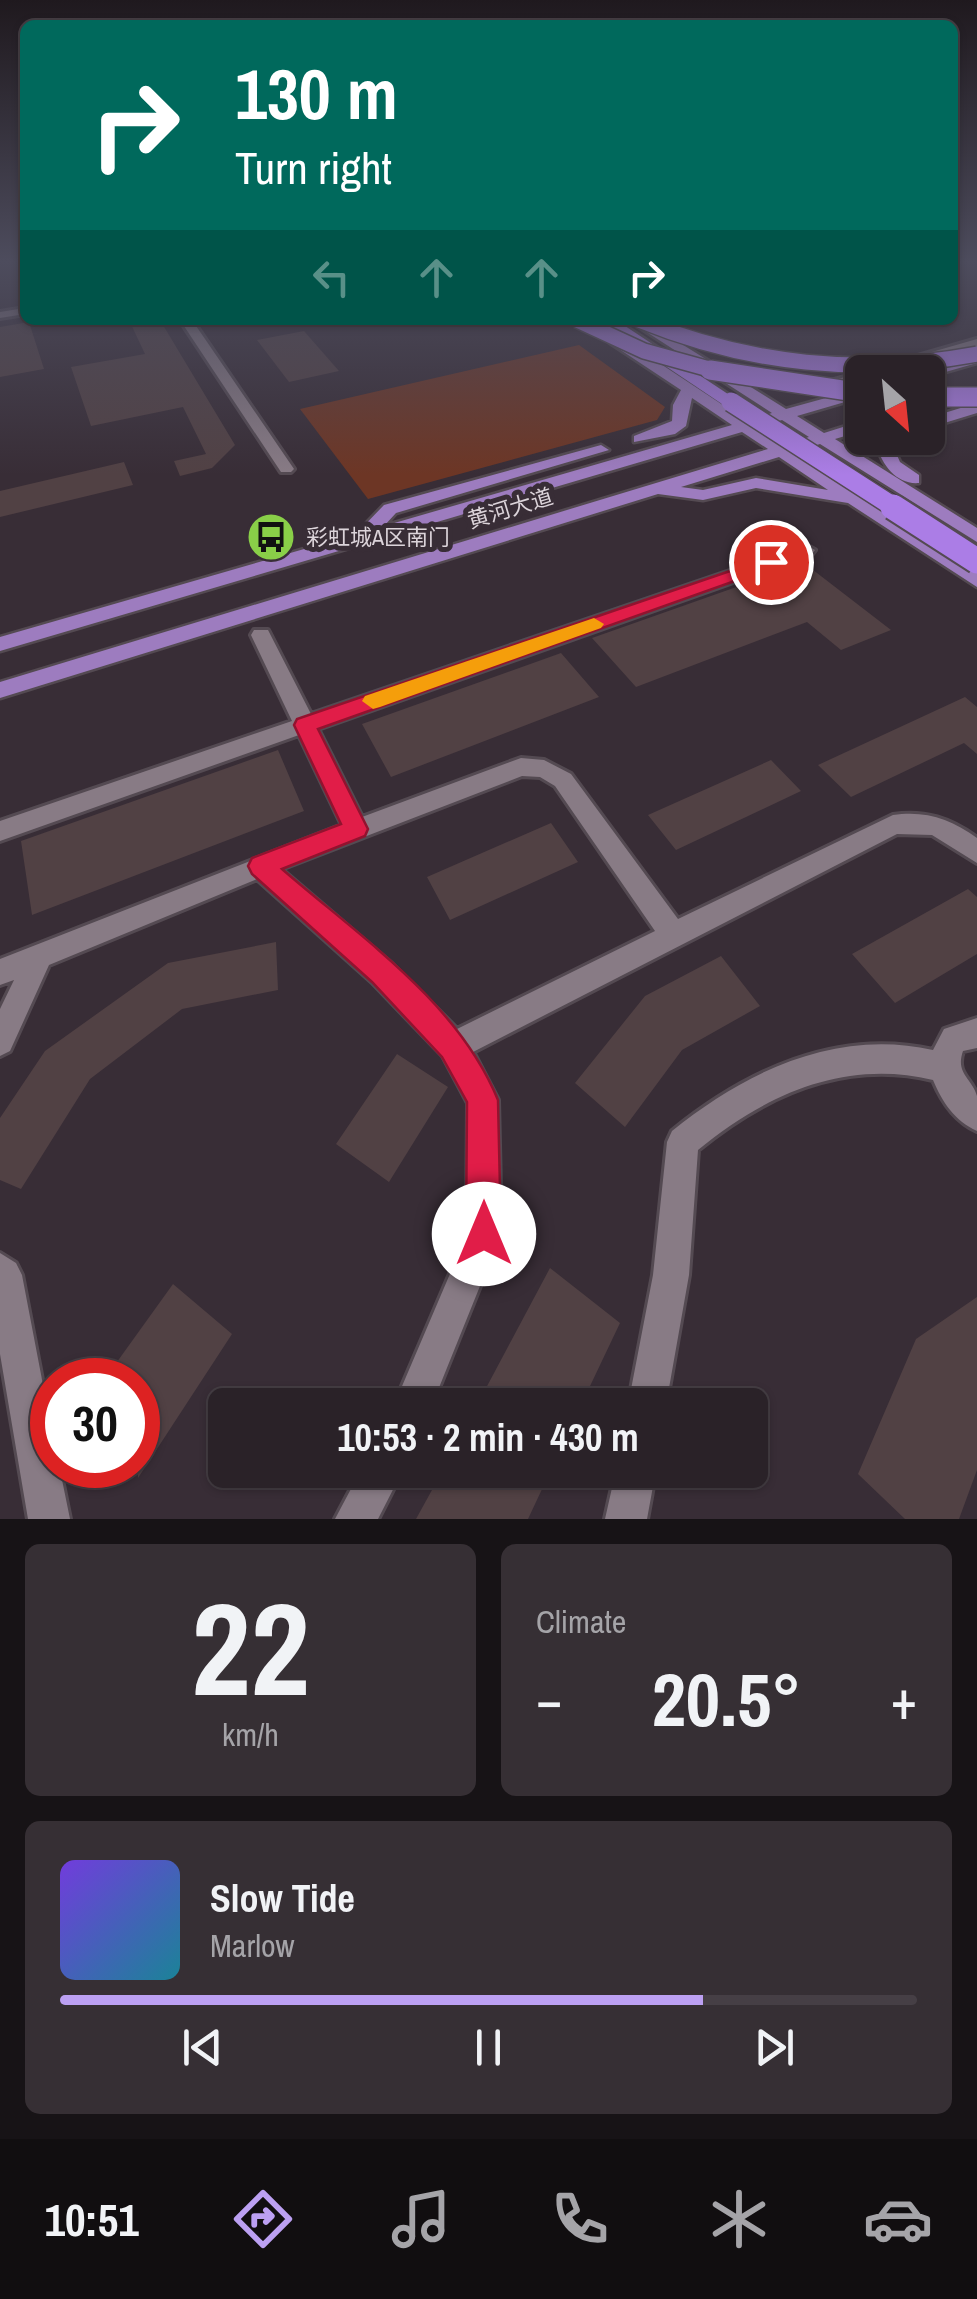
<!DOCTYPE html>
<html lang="en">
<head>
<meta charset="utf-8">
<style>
  :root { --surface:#2a2228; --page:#362f34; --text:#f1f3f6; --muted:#a5a4a8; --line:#463f45; --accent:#bca0f2 }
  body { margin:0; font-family:"Archivo Narrow","Noto Sans SC",sans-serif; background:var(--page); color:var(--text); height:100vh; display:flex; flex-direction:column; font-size:38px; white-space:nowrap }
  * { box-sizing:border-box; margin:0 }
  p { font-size:32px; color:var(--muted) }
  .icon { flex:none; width:55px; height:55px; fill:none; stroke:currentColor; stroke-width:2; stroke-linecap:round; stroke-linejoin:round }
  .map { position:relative; height:1519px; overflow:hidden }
  .sheet { display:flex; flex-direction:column; gap:25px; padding:25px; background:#171316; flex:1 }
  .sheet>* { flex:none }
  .hud { position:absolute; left:20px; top:20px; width:938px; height:305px; border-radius:15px; box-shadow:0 2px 8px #0004,0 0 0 2px var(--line); background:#00695c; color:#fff; overflow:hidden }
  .needle { width:65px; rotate:153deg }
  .fabs { position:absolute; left:845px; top:355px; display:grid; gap:20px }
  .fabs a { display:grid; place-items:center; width:100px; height:100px; border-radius:15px; background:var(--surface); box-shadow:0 2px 8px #0004,0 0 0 2px var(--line); font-size:50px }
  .speed { position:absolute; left:30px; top:1358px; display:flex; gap:20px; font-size:50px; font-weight:700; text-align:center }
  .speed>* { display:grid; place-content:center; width:130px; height:130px; border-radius:50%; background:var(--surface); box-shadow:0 2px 8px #0004,0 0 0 2px var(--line); line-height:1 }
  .speed .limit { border:15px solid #d22; background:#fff; color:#111 }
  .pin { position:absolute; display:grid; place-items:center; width:85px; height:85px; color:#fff; margin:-42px; border:5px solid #fff; border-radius:50%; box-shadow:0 2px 10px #0007 }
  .me { position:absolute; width:110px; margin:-55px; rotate:0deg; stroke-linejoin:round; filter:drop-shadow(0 0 8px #0008) }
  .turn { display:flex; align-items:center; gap:35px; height:210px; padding:0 50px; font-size:45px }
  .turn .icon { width:130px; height:130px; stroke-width:2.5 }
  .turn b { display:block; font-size:70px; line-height:85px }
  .lanes { display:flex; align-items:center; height:95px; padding:0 50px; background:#0003; justify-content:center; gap:50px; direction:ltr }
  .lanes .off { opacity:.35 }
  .big { font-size:75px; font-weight:700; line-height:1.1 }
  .sheet .widget { flex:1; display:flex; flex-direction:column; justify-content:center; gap:15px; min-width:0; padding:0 35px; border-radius:15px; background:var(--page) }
  .sheet .dial { align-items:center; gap:0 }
  .dial b { font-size:130px; line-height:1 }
  .song { display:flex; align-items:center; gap:30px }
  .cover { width:120px; height:120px; border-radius:15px; background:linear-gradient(135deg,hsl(260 70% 55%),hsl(190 70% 35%)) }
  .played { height:10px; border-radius:5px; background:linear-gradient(90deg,var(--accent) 75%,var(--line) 75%) }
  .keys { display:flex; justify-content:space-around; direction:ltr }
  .heat { display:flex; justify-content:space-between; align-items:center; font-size:55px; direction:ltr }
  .sheet .tiles { flex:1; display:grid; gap:25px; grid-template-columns:1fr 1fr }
  .widget:last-child { grid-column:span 2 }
  .trip { position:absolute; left:208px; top:1388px; width:560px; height:100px; border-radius:15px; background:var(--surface); box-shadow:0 2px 8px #0004,0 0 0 2px var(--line); font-weight:700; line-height:100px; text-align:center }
  .menu { display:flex; height:160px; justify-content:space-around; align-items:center; background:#110e10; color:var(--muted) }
  .menu .icon { width:70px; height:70px }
  .menu .selected { color:var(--accent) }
  .menu b { font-size:45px; color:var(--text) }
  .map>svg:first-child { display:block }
  .green { fill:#6d3625 }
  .building { fill:#514144 }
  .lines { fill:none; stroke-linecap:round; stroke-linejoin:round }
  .street-casing { stroke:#544a52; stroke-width:6 }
  .primary-casing { stroke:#544a52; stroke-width:5 }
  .highway-casing { stroke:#544a52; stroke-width:5 }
  .street { fill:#887b85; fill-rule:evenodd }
  .primary { fill:#9d7cbf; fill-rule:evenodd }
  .highway { fill:#ab7de6; fill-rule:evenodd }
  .highway-bridge-far2-casing { stroke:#544a52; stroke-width:18; stroke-linecap:butt }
  .highway-bridge-far1-casing { stroke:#544a52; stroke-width:22; stroke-linecap:butt }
  .highway-bridge-casing { stroke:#544a52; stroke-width:29; stroke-linecap:butt }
  .highway-bridge-far2 { stroke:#ab7de6; stroke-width:15 }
  .highway-bridge-far1 { stroke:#ab7de6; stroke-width:19 }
  .highway-bridge { stroke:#ab7de6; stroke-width:25 }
  .route { fill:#e11d48; stroke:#92132f; stroke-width:2.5 }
  .slow { fill:#f59e0b }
  .labels { text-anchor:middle; stroke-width:10; stroke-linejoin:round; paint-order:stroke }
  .far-street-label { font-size:22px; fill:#dcd4da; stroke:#382d36 }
  .far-poi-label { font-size:22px; fill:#dcd4da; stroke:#382d36; text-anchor:start }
</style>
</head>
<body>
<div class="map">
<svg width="977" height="1519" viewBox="0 0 977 1519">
  <rect width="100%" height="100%" fill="#382d36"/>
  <path class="green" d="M579,345l86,62 -8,13 -289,79 -68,-90z"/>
  <path class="building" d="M129,320h31l75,125 -23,23 -32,8 -6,-15 32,-7 -23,-47 -92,19 -20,-59 74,-13z
    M29,322l15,47 -44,8v-50z
    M304,331l35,40 -50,11 -32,-42z
    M124,462l9,23 -133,32v-26z
    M804,563l87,67 -50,20 -34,-28 -171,65 -44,-49z
    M561,653l38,44 -208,80 -29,-53z
    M965,697l12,10v47l-13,-11 -113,54 -33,-32z
    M278,750l26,61 -272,104 -11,-74z
    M771,760l30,31 -125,59 -28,-35z
    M551,823l27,39 -128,58 -23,-43z
    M968,889l9,8v57l-82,49 -43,-49z
    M276,942l2,48 -96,19 -92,70 -69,110 -21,-9v-62l45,-67 123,-88z
    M721,956l39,50 -78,44 -57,77 -50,-44 70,-87z
    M397,1054l51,33 -59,95 -53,-38z
    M550,1268l70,55 -39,82h-104z
    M173,1284l59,50 -94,144v-98h-34z
    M977,1297v173l-18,49h-54l-47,-45 58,-135z
    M443,1470h108l-23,49h-112z"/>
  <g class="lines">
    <g class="street-casing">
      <path id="street" d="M25,308v6l-25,4v-6z
        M180,320h12l102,149 -3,3h-10z
        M977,339v8l-95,25h-20v6l-24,7 -7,-4z
        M806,545l9,5 -3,4 -494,175 44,88 159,-59 23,2 27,14 107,145 215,-104c32,-5 58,4 84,23v25l-45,-28 -35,-1 -424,218 25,48 3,134 -69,171h-38l73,-171 1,-131 -25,-47 -71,-74 -115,-103 -208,86 -39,86 -10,5v-47l14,-29 -14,5v-26l342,-134 -43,-90 -299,106v-20l292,-100 -41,-86 3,-5h14l43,84zM522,776l18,1 15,9 100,145 -198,98 -65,-65 -111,-95z
        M977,1018v30l-14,3c-8,23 9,27 14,45 0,10 0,25 0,35 -22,-10 -35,-29 -44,-51 -88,-21 -167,14 -235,70l-9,125 -23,130h-38l25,-130 14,-133 5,-11c74,-60 165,-103 261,-81l11,-21z
        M0,1253l16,10 6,12 30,157v33h7l11,54h-42l-28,-165z
        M361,1470h42l-25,49h-43z
        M616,1470h40l-9,49h-42z"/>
    </g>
    <g class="primary-casing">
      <path id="primary" d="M628,320h15l143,89 76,-21v9l-65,19 27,17 38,-12v10l-27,8 142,89v14l-157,-98 -25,8 182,120v15l-129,-84 -92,-15 -53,12 -45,-6 -658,204v-16l768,-233 -26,-17 -742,219v-14l356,-103 28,-29 217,-60 8,5 -213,63 -12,13 348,-101 -40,-27 -6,28 -11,8 -41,8v-6l38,-15 1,-16 8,-15 -71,-47v-6h10l127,84 25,-8zM782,420l27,17 -26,8 -26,-17zM779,457l49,33 -72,-12 -53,12 -22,-3z
        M977,355v8l-49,14v-5h-7z
        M977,403v10l-49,15v-10z
        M883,438h16l-6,8 7,16 19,13v8c-21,2 -37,-17 -42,-37z"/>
    </g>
    <g class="highway-casing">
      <path id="highway" d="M597,320h19l124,82 -3,4h-12z"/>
    </g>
    <use href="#street" class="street"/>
    <use href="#primary" class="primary"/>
    <use href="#highway" class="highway"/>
    <g class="highway-bridge-far2-casing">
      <path id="highway-bridge-far2" d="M577,320l67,31 76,21
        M639,320c111,45 221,56 338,34"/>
    </g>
    <g class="highway-bridge-far1-casing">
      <path id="highway-bridge-far1" d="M710,370l152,23
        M928,397h49
        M731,402l166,107"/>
    </g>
    <g class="highway-bridge-casing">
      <path id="highway-bridge" d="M893,507l84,54"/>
    </g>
    <use href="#highway-bridge-far2" class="highway-bridge-far2"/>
    <use href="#highway-bridge-far1" class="highway-bridge-far1"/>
    <use href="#highway-bridge" class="highway-bridge"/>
  </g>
  <linearGradient id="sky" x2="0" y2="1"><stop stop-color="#1f191e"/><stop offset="0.55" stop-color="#4d4c5d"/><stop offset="1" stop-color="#4d4c5d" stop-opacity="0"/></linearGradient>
  <rect width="977" height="475" fill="url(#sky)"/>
  <path class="route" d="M771,557l9,5 -3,4 -459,163 50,100 -3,7 -83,33c77,67 176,133 216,231l3,134 -5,13 -12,5 -12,-5 -6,-13 1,-132 -25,-45 -70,-75 -120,-108 -4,-8 4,-8 89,-34 -47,-99 3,-6z"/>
  <path class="slow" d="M594,618l10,6 -3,4 -221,79 -7,2 -11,-8 3,-5z"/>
  <defs>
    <g id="bus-disc" transform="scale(2.5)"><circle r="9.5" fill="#89cf48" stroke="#382d36"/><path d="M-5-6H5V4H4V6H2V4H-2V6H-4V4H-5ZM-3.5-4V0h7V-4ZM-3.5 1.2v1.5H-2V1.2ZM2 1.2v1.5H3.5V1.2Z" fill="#111"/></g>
  </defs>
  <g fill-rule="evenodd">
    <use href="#bus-disc" x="271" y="537"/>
  </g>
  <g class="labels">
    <g class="far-street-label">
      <text transform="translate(510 508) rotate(-17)" y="8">黄河大道</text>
    </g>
    <g class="far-poi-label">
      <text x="306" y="545">彩虹城A区南门</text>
    </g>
  </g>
</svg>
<div class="fabs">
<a><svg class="needle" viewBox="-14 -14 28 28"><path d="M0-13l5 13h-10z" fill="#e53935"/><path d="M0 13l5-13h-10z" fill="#a5a4a8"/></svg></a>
</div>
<div class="speed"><div class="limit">30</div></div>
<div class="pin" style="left:771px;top:562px;background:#d93025"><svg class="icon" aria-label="arrive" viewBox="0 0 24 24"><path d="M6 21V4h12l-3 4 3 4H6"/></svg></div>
<svg class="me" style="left:484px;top:1234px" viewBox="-20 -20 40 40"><circle r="19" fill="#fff"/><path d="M0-13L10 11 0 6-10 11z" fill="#e11d48"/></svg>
<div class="trip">10:53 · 2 min · 430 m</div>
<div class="hud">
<div class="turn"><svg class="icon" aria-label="right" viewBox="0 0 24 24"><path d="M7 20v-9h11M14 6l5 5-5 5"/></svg><div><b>130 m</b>Turn right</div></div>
<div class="lanes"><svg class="icon off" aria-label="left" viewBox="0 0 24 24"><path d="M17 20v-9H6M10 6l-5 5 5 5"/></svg><svg class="icon off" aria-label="ahead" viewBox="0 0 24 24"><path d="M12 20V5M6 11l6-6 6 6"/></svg><svg class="icon off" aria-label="ahead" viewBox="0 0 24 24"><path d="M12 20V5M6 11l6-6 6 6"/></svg><svg class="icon" aria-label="right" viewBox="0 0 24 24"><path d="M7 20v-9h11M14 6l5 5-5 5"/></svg></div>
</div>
</div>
<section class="sheet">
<div class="tiles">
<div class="widget dial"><b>22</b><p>km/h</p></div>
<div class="widget"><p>Climate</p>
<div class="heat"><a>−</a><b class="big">20.5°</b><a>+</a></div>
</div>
<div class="widget">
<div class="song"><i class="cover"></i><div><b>Slow Tide</b><p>Marlow</p></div></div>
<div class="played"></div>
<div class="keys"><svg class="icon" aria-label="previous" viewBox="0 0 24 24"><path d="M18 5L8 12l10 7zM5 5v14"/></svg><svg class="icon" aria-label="pause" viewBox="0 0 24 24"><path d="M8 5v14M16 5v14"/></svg><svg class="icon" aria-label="next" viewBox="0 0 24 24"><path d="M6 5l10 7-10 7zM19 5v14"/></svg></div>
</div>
</div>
</section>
<nav class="menu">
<b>10:51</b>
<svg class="icon selected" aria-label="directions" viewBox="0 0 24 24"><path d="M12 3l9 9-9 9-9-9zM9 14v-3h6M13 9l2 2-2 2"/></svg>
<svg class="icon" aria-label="music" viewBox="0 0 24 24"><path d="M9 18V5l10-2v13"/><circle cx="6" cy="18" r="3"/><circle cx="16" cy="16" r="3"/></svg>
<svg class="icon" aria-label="phone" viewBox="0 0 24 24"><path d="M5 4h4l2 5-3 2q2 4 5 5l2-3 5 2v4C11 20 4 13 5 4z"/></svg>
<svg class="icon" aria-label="climate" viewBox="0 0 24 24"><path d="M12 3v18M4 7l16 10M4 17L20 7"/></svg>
<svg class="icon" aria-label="car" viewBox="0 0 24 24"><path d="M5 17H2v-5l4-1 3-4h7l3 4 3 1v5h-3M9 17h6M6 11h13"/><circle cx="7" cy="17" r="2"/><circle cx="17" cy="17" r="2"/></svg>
</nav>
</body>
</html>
